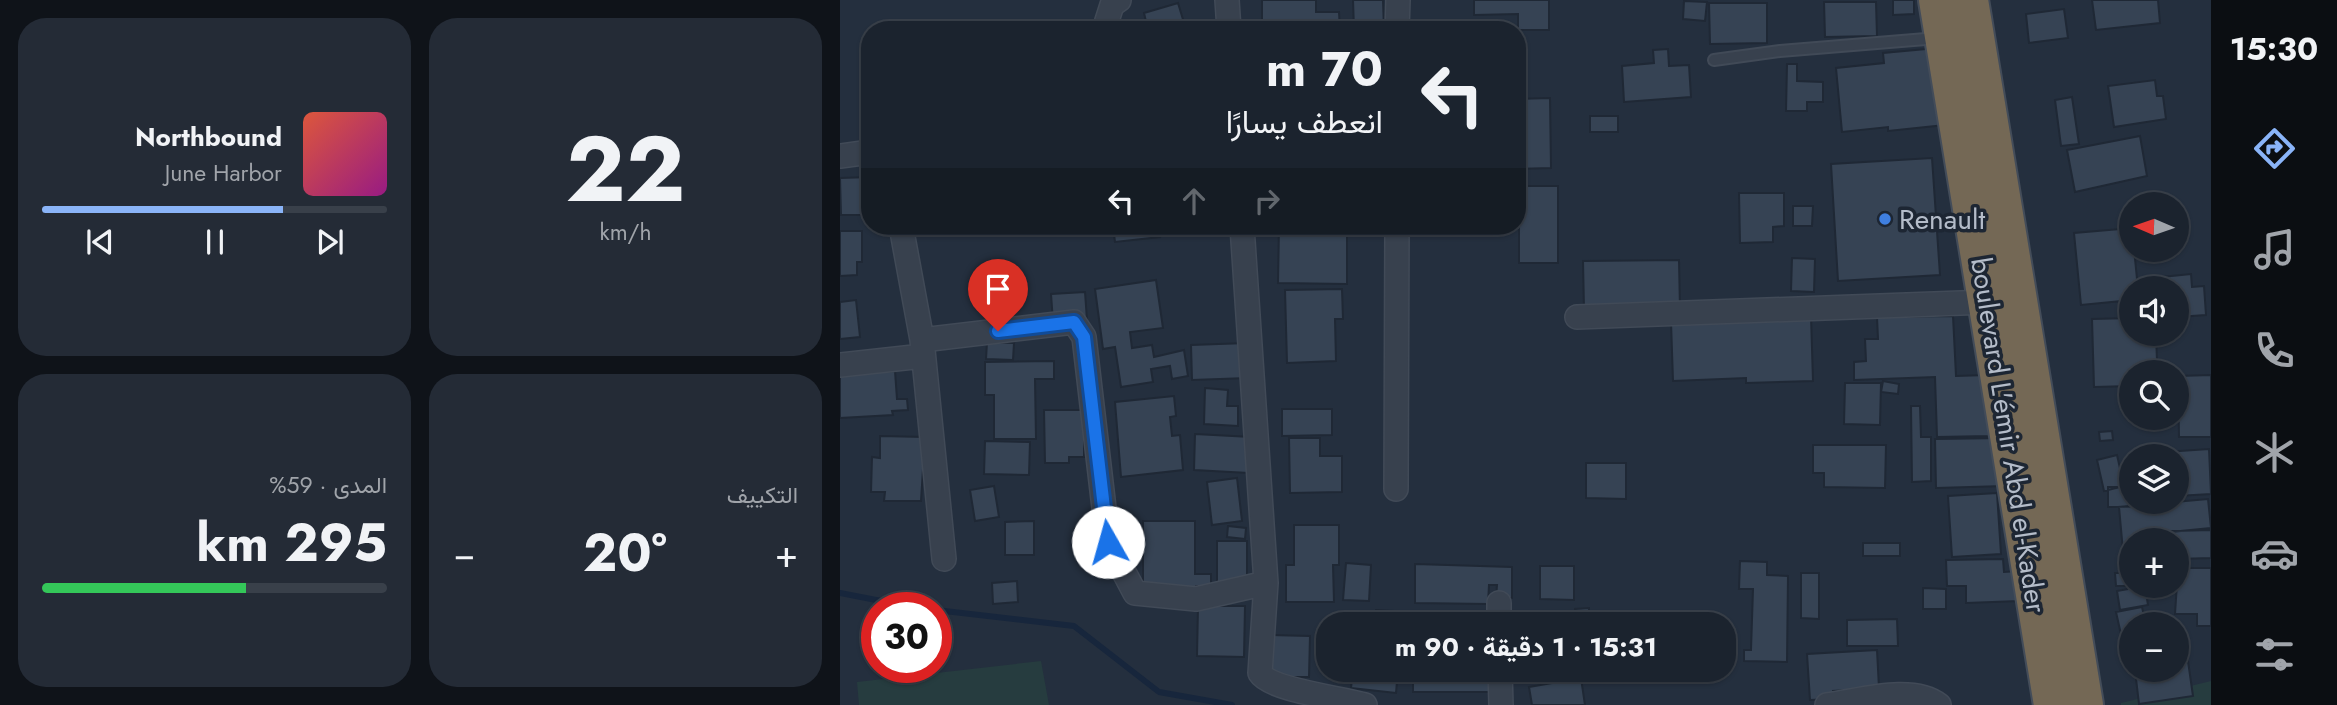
<!DOCTYPE html>
<html lang="ar">
<head>
<meta charset="utf-8">
<style>
  :root { --surface:#1b232e; --page:#242b36; --text:#f1f3f6; --muted:#a0a4aa; --line:#39404a; --accent:#8ab4f8 }
  body { margin:0; font-family:Jost,Vazirmatn,sans-serif; background:var(--page); color:var(--text); direction:rtl; height:100vh; display:flex; flex-direction:column; font-size:26px; white-space:nowrap }
  * { box-sizing:border-box; margin:0 }
  p { font-size:23px; color:var(--muted) }
  .icon { flex:none; width:38px; height:38px; fill:none; stroke:currentColor; stroke-width:2; stroke-linecap:round; stroke-linejoin:round }
  .map { position:relative; flex:1; overflow:hidden; direction:ltr }
  .panel { display:flex; flex-direction:column; gap:18px; padding:18px; background:#0f1319; width:840px }
  .panel>* { flex:none }
  .banner { position:absolute; left:21px; top:21px; width:665px; height:214px; border-radius:28px; box-shadow:0 2px 5px #0004,0 0 0 2px var(--line); direction:rtl; background:#1b232e; color:var(--text); overflow:hidden }
  .needle { width:46px; rotate:272deg }
  .buttons { position:absolute; left:1279px; top:192px; display:grid; gap:14px }
  .buttons a { display:grid; place-items:center; width:70px; height:70px; border-radius:50%; background:var(--surface); box-shadow:0 2px 5px #0004,0 0 0 2px var(--line); font-size:35px }
  .speed { position:absolute; left:21px; top:592px; display:flex; gap:14px; font-size:35px; font-weight:700; text-align:center }
  .speed>* { display:grid; place-content:center; width:91px; height:91px; border-radius:50%; background:var(--surface); box-shadow:0 2px 5px #0004,0 0 0 2px var(--line); line-height:1 }
  .speed .limit { border:10px solid #d22; background:#fff; color:#111 }
  .pin { position:absolute; display:grid; place-items:center; width:60px; height:60px; color:#fff; margin:-72px -30px; border-radius:50% 50% 50% 0; rotate:-45deg; box-shadow:0 0 7px #0007 }
  .pin .icon { rotate:45deg }
  .me { position:absolute; width:77px; margin:-38px; rotate:353deg; stroke-linejoin:round; filter:drop-shadow(0 0 5px #0008) }
  .turn { display:flex; align-items:center; gap:24px; height:147px; padding:0 28px; font-size:32px }
  .turn .icon { width:91px; height:91px; stroke-width:2.5 }
  .turn b { display:block; font-size:49px; line-height:60px }
  .lanes { display:flex; align-items:center; height:66px; padding:0 28px; background:#0003; justify-content:center; gap:35px; direction:ltr }
  .lanes .off { opacity:.35 }
  .big { font-size:52px; font-weight:700; line-height:1.1 }
  .panel .card { flex:1; display:flex; flex-direction:column; justify-content:center; gap:10px; min-width:0; padding:0 24px; border-radius:28px; background:var(--page) }
  .panel .dial { align-items:center; gap:0 }
  .dial b { font-size:91px; line-height:1 }
  .song { display:flex; align-items:center; gap:21px }
  .cover { width:84px; height:84px; border-radius:10px; background:linear-gradient(135deg,hsl(10 70% 55%),hsl(310 70% 35%)) }
  .played { height:7px; border-radius:4px; background:linear-gradient(90deg,var(--accent) 70%,var(--line) 70%) }
  .keys { display:flex; justify-content:space-around; direction:ltr }
  .heat { display:flex; justify-content:space-between; align-items:center; font-size:38px; direction:ltr }
  .charge { height:10px; border-radius:5px; background:linear-gradient(90deg,#34c759 59%,var(--line) 0) }
  .panel .tiles { flex:1; display:grid; gap:18px; grid-template-columns:repeat(2,1fr) }
  .trip { position:absolute; left:476px; top:612px; width:420px; height:70px; border-radius:28px; background:var(--surface); box-shadow:0 2px 5px #0004,0 0 0 2px var(--line); font-weight:700; line-height:70px; text-align:center; direction:rtl }
  main { display:flex; flex:1; min-height:0 }
  .tab-bar { display:flex; flex-direction:column; width:126px; justify-content:space-around; align-items:center; background:#0b0e12; color:var(--muted) }
  .tab-bar .icon { width:49px; height:49px }
  .tab-bar .current { color:var(--accent) }
  .tab-bar b { font-size:32px; color:var(--text) }
  .map>svg:first-child { display:block }
  .green { fill:#263c3f }
  .lines { fill:none; stroke-linecap:round; stroke-linejoin:round }
  .stream { stroke:#17263c; stroke-width:6 }
  .building { fill:#364354; stroke:#1f2835; stroke-width:2 }
  .lane-casing { stroke:#414a57; stroke-width:14 }
  .street-casing { stroke:#414a57; stroke-width:26 }
  .highway-casing { stroke:#434c59; stroke-width:42 }
  .lane { stroke:#38414e; stroke-width:10 }
  .street { stroke:#38414e; stroke-width:23 }
  .highway { stroke:#746855; stroke-width:38 }
  .route-casing { stroke:#114b97; stroke-width:18 }
  .route { stroke:#1a73e8; stroke-width:12 }
  .shop-dot { fill:#3f7fe0; stroke:#1d2633; stroke-width:2.5 }
  .labels { text-anchor:middle; stroke-width:7; stroke-linejoin:round; paint-order:stroke }
  .poi-label { font-size:28px; fill:#b4bcc9; stroke:#1d2633; text-anchor:start }
  .street-label { font-size:28px; fill:#b4bcc9; stroke:#1d2633 }
</style>
</head>
<body>
<main>
<nav class="tab-bar">
<b>15:30</b>
<svg class="icon current" aria-label="directions" viewBox="0 0 24 24"><path d="M12 3l9 9-9 9-9-9zM9 14v-3h6M13 9l2 2-2 2"/></svg>
<svg class="icon" aria-label="music" viewBox="0 0 24 24"><path d="M9 18V5l10-2v13"/><circle cx="6" cy="18" r="3"/><circle cx="16" cy="16" r="3"/></svg>
<svg class="icon" aria-label="phone" viewBox="0 0 24 24"><path d="M5 4h4l2 5-3 2q2 4 5 5l2-3 5 2v4C11 20 4 13 5 4z"/></svg>
<svg class="icon" aria-label="climate" viewBox="0 0 24 24"><path d="M12 3v18M4 7l16 10M4 17L20 7"/></svg>
<svg class="icon" aria-label="car" viewBox="0 0 24 24"><path d="M5 17H2v-5l4-1 3-4h7l3 4 3 1v5h-3M9 17h6M6 11h13"/><circle cx="7" cy="17" r="2"/><circle cx="17" cy="17" r="2"/></svg>
<svg class="icon" aria-label="filters" viewBox="0 0 24 24"><path d="M4 7h16M4 17h16"/><circle cx="9" cy="7" r="2"/><circle cx="15" cy="17" r="2"/></svg>
</nav>
<div class="map">
<svg width="1371" height="705" viewBox="0 0 1371 705">
  <rect width="100%" height="100%" fill="#242f3e"/>
  <path class="green" d="M201,661l8,44h-190l-2,-23z
    M1371,681v24h-90v-2z"/>
  <g class="lines">
    <path class="stream" d="M0,593l72,14
      M96,610l138,16 85,66 73,13"/>
  </g>
  <path class="building" d="M422,0h54v12h23l1,18h-78z
    M513,0h30l1,30h-30z
    M634,0h75v30h-31v-16l-44,1z
    M1053,0h21v14l-21,1z
    M1252,0h66l2,23 -64,7z
    M844,1l23,1 -2,19 -22,-2z
    M984,2h52l1,34 -52,1z
    M338,3l7,23 -37,4 -4,-17z
    M869,3h58v40l-57,1z
    M1224,9l4,29 -39,5 -3,-29z
    M1097,48l8,77 -57,6v-4l-46,5 -6,-64 48,-5 -1,-10z
    M828,49l1,17 20,-1 2,32 -67,5 -2,-36 32,-3 -1,-13z
    M947,64h10v17l26,1v20h-16v9h-21z
    M1315,80l2,16h6l3,23 -52,8 -6,-41z
    M1232,97l7,47 -18,2 -6,-46z
    M710,98l1,70 -34,1v-70z
    M750,116h28v16h-28z
    M1300,136l7,40 -72,16 -8,-42z
    M1092,158l8,117 -102,6 -7,-117z
    M30,177v23h-6v15h-23l-1,-37z
    M679,186h39v77h-39z
    M899,193h45v33l-11,1v15l-33,1z
    M953,206h20l-1,20h-19z
    M273,226h46l1,11 -45,5z
    M439,226h68v58l-69,-1z
    M1292,228l6,61h-6v11l-51,5 -7,-72z
    M0,231h22v31h-5v13l-17,1z
    M952,258l23,1 -1,33 -23,-1z
    M839,260l1,49 -96,1 -1,-49z
    M1351,274l1,13 12,-1 2,29 -29,2v-28h-14l-1,-12z
    M316,280l7,48 -33,4 2,16 20,-3 2,12 30,-7 4,26 -16,3 -2,-13 -19,3 2,13 -32,5 -6,-40 -12,2 -8,-60z
    M502,289l1,30h-8l1,42 -49,2 -2,-73z
    M245,292l2,28 -34,2 -2,-28z
    M16,300l4,37 -20,2v-37z
    M971,316l2,65 -67,2v-5l-73,3 -2,-59z
    M1113,316l3,60 31,-1 2,61 -52,1 -2,-60 -81,3v-18l12,-1 -1,-22h13l-1,-22z
    M1292,318v16h24l1,27h-13l1,12h-13v13l-38,1 -2,-68z
    M147,342l27,1 -1,17 -27,-1z
    M407,343l1,35 -56,2 -1,-35z
    M214,361v18h-19l1,60h-42v-44h-9v-33z
    M55,371l2,28h10l1,11 -16,1 1,4 -53,3v-44z
    M1371,375v62h-32l-1,-61z
    M1043,381l16,3 -1,10 -17,-2z
    M1005,383h36l-1,42 -36,-1z
    M365,388l23,2 -1,16h11v20l-34,-2z
    M334,396l2,20 -6,1 2,19 8,-1 3,35 -62,7 -6,-75z
    M1071,406h9l1,31h10v44l-19,1z
    M442,409h50v26l-50,1z
    M204,410h40v47h-15v6h-24z
    M1272,431l1,9 -13,1 -1,-9z
    M355,434l56,3 -2,36 -55,-3z
    M40,436l45,1 -4,64h-37l1,-9h-14l1,-35 8,1z
    M449,438h31v18h22v36l-52,1z
    M1164,438l1,48 -69,2 -1,-49z
    M145,441l45,1 -1,33 -45,-1z
    M973,445h73l-1,43 -61,-1v-14h-11z
    M1369,449l2,45 -34,2v-39h-12v-5z
    M1277,455l7,31 -20,5 -7,-31z
    M746,463h40v36l-40,-1z
    M397,478l5,43 -30,4 -5,-43z
    M154,486l5,31 -24,4 -5,-31z
    M1268,487h24v15h27v4l-51,1z
    M1157,493l4,61 -49,3 -4,-61z
    M1368,499l3,29 -50,5 1,8h-30v9l-9,1 -4,-44z
    M194,521v34h-29v-33z
    M303,521h52v53h16v12h-15v6l-53,1z
    M454,525h45v40h-6l1,37h-48v-37h8z
    M388,526l18,2 -1,11 -18,-2z
    M1371,530v28l-34,1v-18h-6v-10z
    M377,541h30v43l-30,4z
    M1023,543h37v13h-37z
    M1163,559l1,13 15,-1v30l-53,2v-17h-19l-1,-26z
    M900,561l27,1v13l21,1 -1,86 -43,-1v-11h7l2,-61h-14z
    M506,563l25,2 -2,36 -26,-1z
    M575,564l97,3v31h-16l1,-13h-8l-1,19 -73,-1z
    M700,566h34v34l-34,-1z
    M1338,568h33v58h-14v-12h-22z
    M961,573h18v46l-18,-1z
    M1275,573h17v13h-16z
    M177,581l1,21 -25,2 -1,-21z
    M1305,586l3,19 -28,5 -3,-19z
    M1083,588l23,1v20h-23z
    M358,606h47l-1,51 -47,-1z
    M1302,607l4,18h-14v12l-10,2 -6,-27z
    M749,608v17h-14v-16z
    M536,610l34,2v13h-36z
    M683,614l40,1v10h-40z
    M1057,619l1,27h-51v-26z
    M425,635l45,1 -1,41h-44z
    M1346,647l7,49 -54,8 -4,-34h42v-22z
    M1037,650l2,38 -46,3v8l-23,1 -3,-46z
    M513,670h45l-2,23 -45,-5z
    M573,670h80l-1,22h-79z
    M741,678l4,27h-53l-3,-18z"/>
  <g class="lines">
    <g class="lane-casing">
      <path id="lane" d="M874,60l66,-9 158,-13"/>
    </g>
    <g class="street-casing">
      <path id="street" d="M387,0l2,30
        M264,30l8,-25 7,-5
        M557,30l1,-30
        M0,156l30,-4
        M61,226l21,114 152,-18 10,15 24,205 27,51 61,6 70,-16 -24,-357
        M737,317l411,-15
        M82,340l22,219
        M0,365l83,-9
        M556,489l1,-263
        M426,583l-6,90c10,17 81,25 105,32
        M659,625v-22
        M660,670l1,35
        M987,705c32,-4 85,-21 112,0"/>
    </g>
    <g class="highway-casing">
      <path id="highway" d="M1098,0l115,705
        M1129,0l115,705"/>
    </g>
    <use href="#lane" class="lane"/>
    <use href="#street" class="street"/>
    <use href="#highway" class="highway"/>
  </g>
  <g class="lines">
    <g class="route-casing">
      <path id="route" d="M158,331l76,-9 10,15 24,205"/>
    </g>
    <use href="#route" class="route"/>
  </g>
  <circle class="shop-dot" cx="1045" cy="219" r="7"/>
  <g class="labels">
    <g class="poi-label">
      <text x="1059" y="229">Renault</text>
    </g>
    <g class="street-label">
      <text transform="translate(1169 435) rotate(81)" y="10">boulevard L'émir Abd el-Kader</text>
    </g>
  </g>
</svg>
<div class="buttons">
<a><svg class="needle" viewBox="-14 -14 28 28"><path d="M0-13l5 13h-10z" fill="#e53935"/><path d="M0 13l5-13h-10z" fill="#a0a4aa"/></svg></a>
<a><svg class="icon" aria-label="sound" viewBox="0 0 24 24"><path d="M4 9h4l5-4v14l-5-4H4zM17 9q2 3 0 6"/></svg></a>
<a><svg class="icon" aria-label="search" viewBox="0 0 24 24"><circle cx="10" cy="10" r="6"/><path d="M15 15l6 6"/></svg></a>
<a><svg class="icon" aria-label="layers" viewBox="0 0 24 24"><path d="M12 4l9 5-9 5-9-5zM3 14l9 5 9-5"/></svg></a>
<a>+</a>
<a>−</a>
</div>
<div class="speed"><div class="limit">30</div></div>
<div class="pin" style="left:158px;top:331px;background:#d93025"><svg class="icon" aria-label="arrive" viewBox="0 0 24 24"><path d="M6 21V4h12l-3 4 3 4H6"/></svg></div>
<svg class="me" style="left:268px;top:542px" viewBox="-20 -20 40 40"><circle r="19" fill="#fff"/><path d="M0-13L10 11 0 6-10 11z" fill="#1a73e8"/></svg>
<div class="trip">15:31 · 1 دقيقة · 90 m</div>
<div class="banner">
<div class="turn"><svg class="icon" aria-label="left" viewBox="0 0 24 24"><path d="M17 20v-9H6M10 6l-5 5 5 5"/></svg><div><b>70 m</b>انعطف يسارًا</div></div>
<div class="lanes"><svg class="icon" aria-label="left" viewBox="0 0 24 24"><path d="M17 20v-9H6M10 6l-5 5 5 5"/></svg><svg class="icon off" aria-label="ahead" viewBox="0 0 24 24"><path d="M12 20V5M6 11l6-6 6 6"/></svg><svg class="icon off" aria-label="right" viewBox="0 0 24 24"><path d="M7 20v-9h11M14 6l5 5-5 5"/></svg></div>
</div>
</div>
<section class="panel">
<div class="tiles">
<div class="card dial"><b>22</b><p>km/h</p></div>
<div class="card">
<div class="song"><i class="cover"></i><div><b>Northbound</b><p>June Harbor</p></div></div>
<div class="played"></div>
<div class="keys"><svg class="icon" aria-label="previous" viewBox="0 0 24 24"><path d="M18 5L8 12l10 7zM5 5v14"/></svg><svg class="icon" aria-label="pause" viewBox="0 0 24 24"><path d="M8 5v14M16 5v14"/></svg><svg class="icon" aria-label="next" viewBox="0 0 24 24"><path d="M6 5l10 7-10 7zM19 5v14"/></svg></div>
</div>
<div class="card"><p>التكييف</p>
<div class="heat"><a>−</a><b class="big">20°</b><a>+</a></div>
</div>
<div class="card"><p>المدى · 59%</p><b class="big">295 km</b><div class="charge"></div></div>
</div>
</section>
</main>
</body>
</html>
